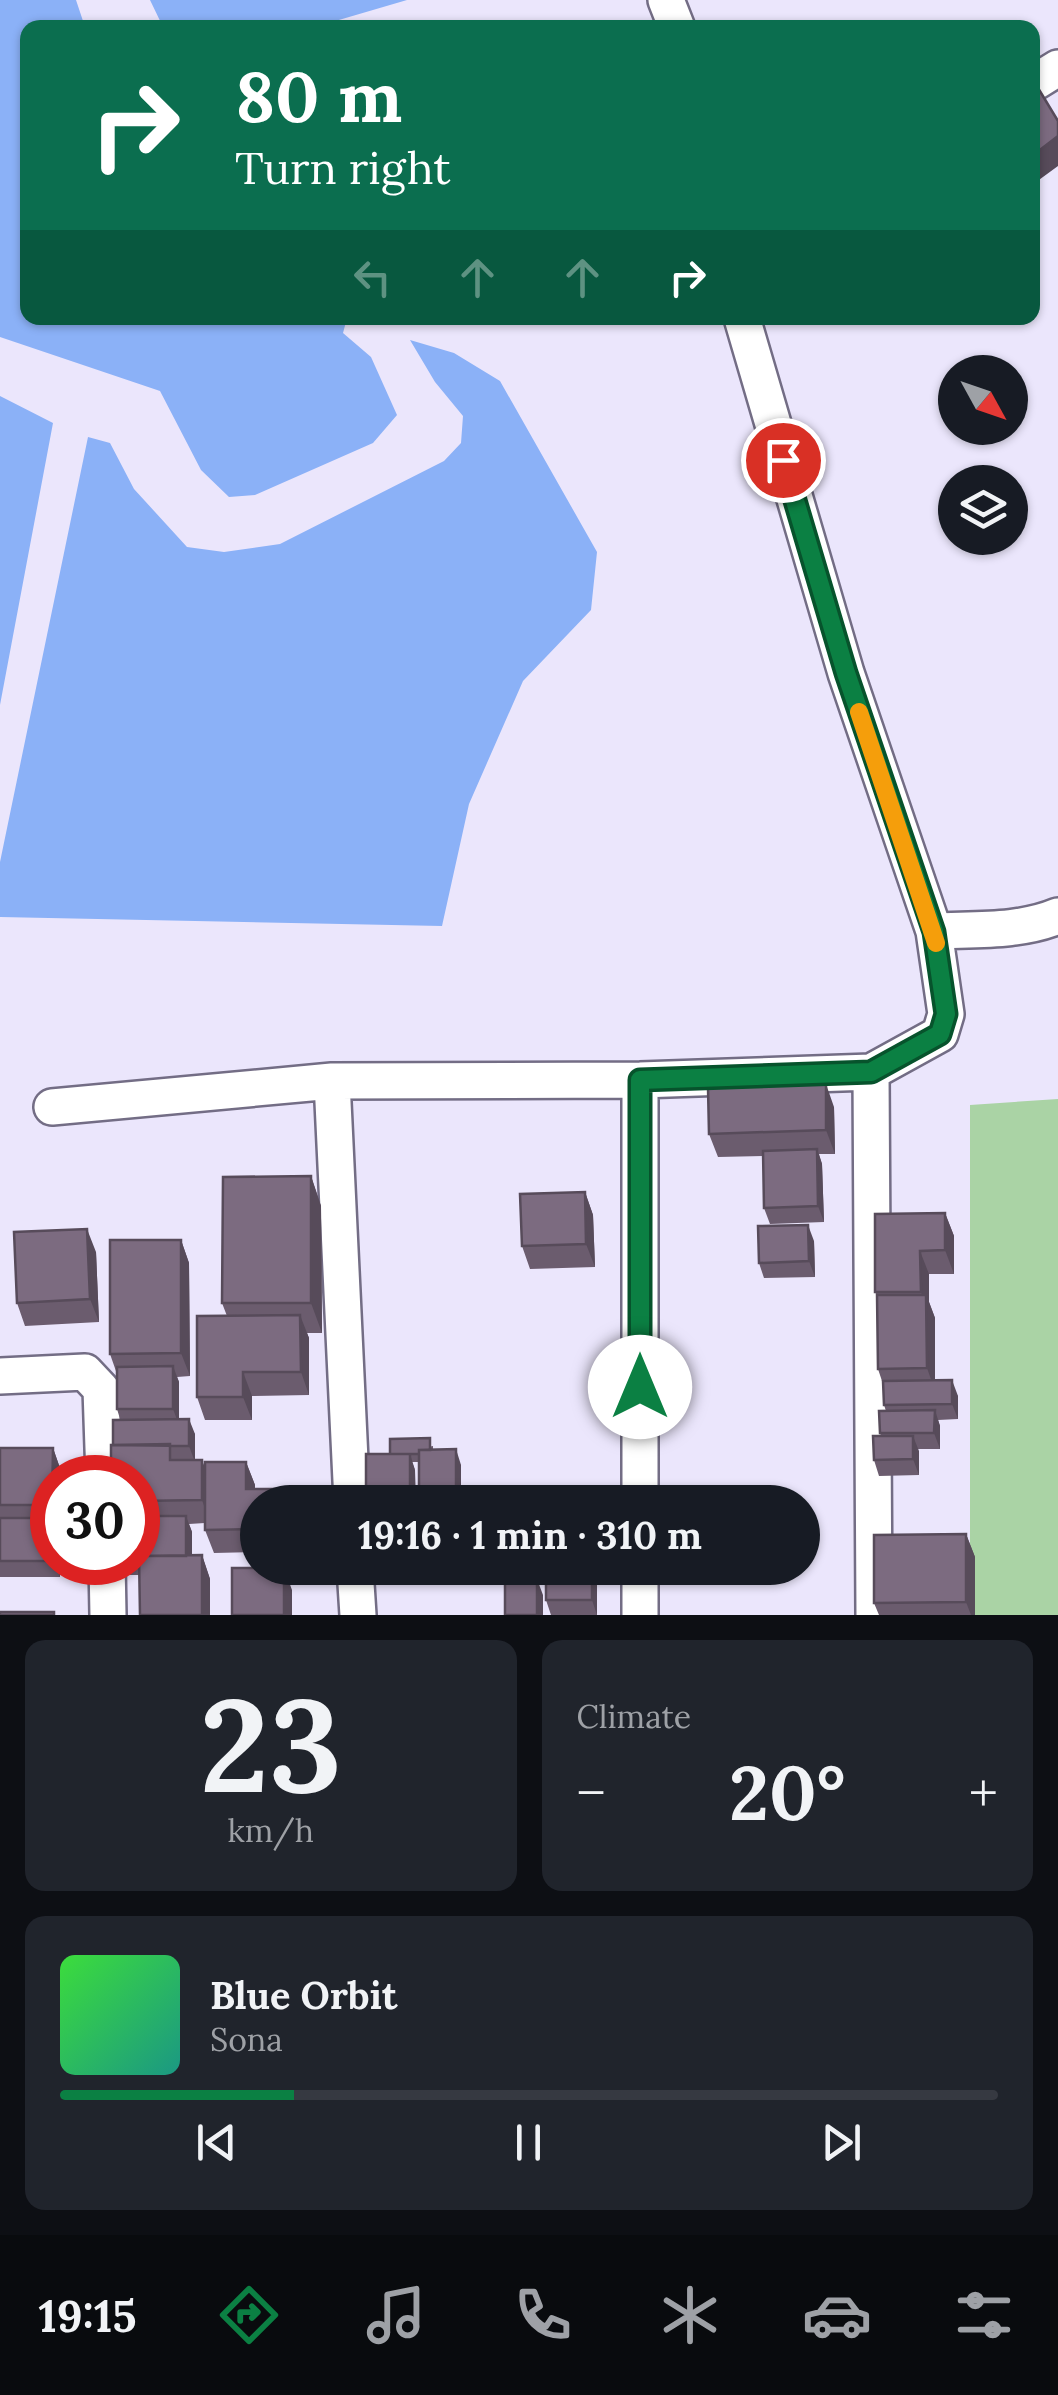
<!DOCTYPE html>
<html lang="en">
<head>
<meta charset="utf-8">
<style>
  :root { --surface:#171b24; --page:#20242c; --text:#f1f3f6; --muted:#9ea1a6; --line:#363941; --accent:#0b8043 }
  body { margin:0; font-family:Lora,serif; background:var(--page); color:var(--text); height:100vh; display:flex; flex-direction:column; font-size:38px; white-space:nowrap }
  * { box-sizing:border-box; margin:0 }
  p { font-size:32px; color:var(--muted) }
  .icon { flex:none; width:55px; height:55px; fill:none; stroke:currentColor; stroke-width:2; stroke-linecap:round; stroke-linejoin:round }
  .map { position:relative; height:1615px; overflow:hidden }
  .side { display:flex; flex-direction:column; gap:25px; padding:25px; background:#0d0f14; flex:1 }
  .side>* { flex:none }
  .hud { position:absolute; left:20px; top:20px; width:1020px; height:305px; border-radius:20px; box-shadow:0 2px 8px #0004; background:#0b6e4f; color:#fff; overflow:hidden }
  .needle { width:65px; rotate:130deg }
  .controls { position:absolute; left:938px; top:355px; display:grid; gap:20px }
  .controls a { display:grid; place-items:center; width:90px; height:90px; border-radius:50%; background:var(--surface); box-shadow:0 2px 8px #0004; font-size:50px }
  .speed { position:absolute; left:30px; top:1455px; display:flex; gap:20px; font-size:50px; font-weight:700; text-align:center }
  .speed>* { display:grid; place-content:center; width:130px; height:130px; border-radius:50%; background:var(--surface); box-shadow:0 2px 8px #0004; line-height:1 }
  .speed .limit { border:15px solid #d22; background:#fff; color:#111 }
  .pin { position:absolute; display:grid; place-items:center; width:85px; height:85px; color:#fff; margin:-42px; border:5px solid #fff; border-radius:50%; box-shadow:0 2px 10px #0007 }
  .me { position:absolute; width:110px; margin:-55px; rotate:0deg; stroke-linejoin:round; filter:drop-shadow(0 0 8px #0008) }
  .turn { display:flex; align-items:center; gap:35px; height:210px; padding:0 50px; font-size:45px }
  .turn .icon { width:130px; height:130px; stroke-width:2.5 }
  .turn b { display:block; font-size:70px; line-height:85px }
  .lanes { display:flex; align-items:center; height:95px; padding:0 50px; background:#0003; justify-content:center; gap:50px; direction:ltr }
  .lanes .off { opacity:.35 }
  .big { font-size:75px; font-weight:700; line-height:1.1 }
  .side .widget { flex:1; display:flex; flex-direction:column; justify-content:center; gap:15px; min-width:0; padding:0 35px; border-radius:20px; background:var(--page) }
  .side .dial { align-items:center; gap:0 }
  .dial b { font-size:130px; line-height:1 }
  .song { display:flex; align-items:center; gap:30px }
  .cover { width:120px; height:120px; border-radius:15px; background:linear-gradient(135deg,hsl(120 70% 55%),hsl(170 70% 35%)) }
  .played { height:10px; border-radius:5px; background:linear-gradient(90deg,var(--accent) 25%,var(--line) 25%) }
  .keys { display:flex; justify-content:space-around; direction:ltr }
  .heat { display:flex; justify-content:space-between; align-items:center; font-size:55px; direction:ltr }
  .side .tiles { flex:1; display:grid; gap:25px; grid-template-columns:1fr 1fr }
  .widget:last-child { grid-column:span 2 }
  .trip { position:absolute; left:240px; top:1485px; width:580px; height:100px; border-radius:50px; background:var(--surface); box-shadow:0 2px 8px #0004; font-weight:700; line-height:100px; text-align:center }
  .tabs { display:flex; height:160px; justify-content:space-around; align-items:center; background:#090b0e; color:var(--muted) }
  .tabs .icon { width:70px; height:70px }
  .tabs .active { color:var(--accent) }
  .tabs b { font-size:45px; color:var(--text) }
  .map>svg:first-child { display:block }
  .green { fill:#aad3a5 }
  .water { fill:#8bb1f7 }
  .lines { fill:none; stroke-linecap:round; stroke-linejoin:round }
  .minor-casing { stroke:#736d85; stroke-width:40 }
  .minor { stroke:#fff; stroke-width:35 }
  .wall { fill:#6b5c6e }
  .shaded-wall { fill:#574b5a }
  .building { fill:#7c6b80; stroke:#574b5a; stroke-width:2.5 }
  .route-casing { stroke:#07532c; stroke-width:25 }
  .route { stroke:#0b8043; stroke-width:18 }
  .slow { stroke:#f59e0b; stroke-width:18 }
</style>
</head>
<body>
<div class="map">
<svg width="1058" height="1615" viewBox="0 0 1058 1615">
  <rect width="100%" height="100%" fill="#ebe6fc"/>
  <path class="green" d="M1058,1099v516h-88v-510z"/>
  <path class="water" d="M0,0h76l9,27 -57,1v290h319l-4,15 28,24 26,58 -24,28 -118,52 -26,2 -28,-27 -41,-79 -160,-54z
    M150,0h257l-92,27h-152z
    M410,340l44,13 46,28 97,171 -6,58 -68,71 -54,123 -27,122 -442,-9v-55l88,-425 22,6 24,46 53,58 37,5 56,-8 164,-83 17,-18 2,-27 -28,-34z
    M0,396l53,27 -53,282z"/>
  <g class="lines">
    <g class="minor-casing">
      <path id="minor" d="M666,0l11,28
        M1032,84l26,-16
        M934,931c41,-2 86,1 124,-15
        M871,1072l3,543
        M640,1080v422
        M332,1081l20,421
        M52,1107l280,-26 308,-1 231,-8 69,-38 6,-20 -12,-83 -88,-258 -104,-355
        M0,1376l85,-4 16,17 3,89
        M107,1562l1,53
        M355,1568l3,47
        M640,1568v47"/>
    </g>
    <use href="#minor" class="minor"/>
  </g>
  <path class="wall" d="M834,1107l1,47h-16l3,10 2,58 -54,2 -6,-16 -1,-52 -45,1 -9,-23z
    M311,1176l10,30 1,127h-15l2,5v57l-57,1v24h-47l-8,-23 30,-81 -5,-13z
    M585,1192l8,23 2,52 -65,2 -8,-23z
    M945,1213l9,23v38h-25v28l6,16v62l23,16v23l-20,1 2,6v23h-22l1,26 -40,1 -5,-16 7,-24 -1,-3 6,-22 -2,-6 -1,-21 -5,-15 -1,-73 -2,-4z
    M181,1240l8,23 1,113 -13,1 2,5v37l16,15v26h7l3,9 41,-7 9,23v4h29l5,13h-31v50l-44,1 -9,-23v-7l-16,1 3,8v24l10,-1 8,24v36h-70l-1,-40h-9l-5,-13h13v-84l-21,-69v-35l-7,-20z
    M814,1241l1,36 -51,1 -5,-15z
    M96,1252l3,70 -74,4 -8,-23z
    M433,1446v4l28,15v37h-40l-2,-4v-36h-7l3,8 -25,-16z
    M0,1448h53l8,23v7h-9v84h8v15h-60z
    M966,1534l9,23v58h-96l-5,-12z
    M540,1568h66v8h-10l1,4v35h-46l-5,-15v-23h-2z"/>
  <path class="shaded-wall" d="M1058,136v30l-26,19v-29z
    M826,1084l8,23 1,47 -9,-24z
    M817,1149l5,15 2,58 -6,-16z
    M311,1176l10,30 1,127 -11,-30z
    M585,1192l8,23 2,52 -9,-23z
    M945,1213l9,23v38l-9,-24z
    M808,1225l6,16 1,36 -6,-16z
    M87,1229l9,23 3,70 -9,-23z
    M181,1240l8,23 1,113 -9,-23z
    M920,1251l9,23v28l6,16v73l-8,-23 -1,-60 -5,-16z
    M300,1315l9,23v57l-8,-23z
    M173,1366l6,16v43l-6,-16z
    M243,1372l9,24v24l-9,-23z
    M952,1380l6,16v23l-6,-15z
    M935,1410l5,16v23l-6,-16z
    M189,1419l6,15v28l-6,-16z
    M913,1436l6,15v24l-6,-16z
    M53,1448l8,23v7h-9v28v-1z
    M456,1449l5,16v37h-4l-1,-4z
    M410,1454l5,16 1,32h-6z
    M202,1460l8,23v40l-8,-23z
    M246,1462l9,23v28l-9,-24z
    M186,1516l6,16v42l-6,-16z
    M966,1534l9,23v58h-4l-5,-13z
    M202,1555l8,24v36h-8z
    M55,1562h5v15z
    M284,1568l8,22v25h-8z
    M592,1568l5,12v35l-5,-15z
    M537,1579l6,16v20h-6z"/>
  <path class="building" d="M1032,78l26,43v15l-26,20z
    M826,1084v46l-117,4 -1,-46z
    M817,1149l1,57 -54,2 -1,-57z
    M311,1176v127h-89l1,-126z
    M585,1192l1,52 -64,2 -2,-52z
    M945,1213v37l-25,1 1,41h-46v-78z
    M808,1225l1,36 -50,2 -1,-37z
    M87,1229l3,70 -73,4 -3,-71z
    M110,1240h71v113l-71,1z
    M877,1295h49l1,73 -49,1z
    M300,1315l1,57h-58v25h-46v-81z
    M173,1366v43h-56v-42z
    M952,1380v24l-68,1 -1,-24z
    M935,1410l-1,23h-54l-1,-22z
    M189,1419v27l-76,-1v-25z
    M873,1436h40v23l-39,1z
    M430,1438v12h-11v4h-29v-15z
    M170,1444v16h32v40l-64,1v-23h-27v-33z
    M0,1448h53l-1,57h-52z
    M456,1449v49h-37v-48z
    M366,1454h44v48h-44z
    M205,1462h41v27h38v13h-26v27l-53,1z
    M138,1516h48v40h-47v3h-1z
    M0,1518h52v43h-52z
    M966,1534v68l-92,1v-68z
    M202,1555v60h-62l-1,-59z
    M232,1568h52v47h-52z
    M546,1568h46v32h-46z
    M505,1579h32v36h-32z
    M0,1612h54v3h-54z"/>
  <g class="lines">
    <g class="route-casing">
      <path id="route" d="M640,1387v-307l231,-8 69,-38 6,-20 -12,-82 -88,-259 -63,-213"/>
    </g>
    <use href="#route" class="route"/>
    <path class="slow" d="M859,712l77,231"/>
  </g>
</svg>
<div class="controls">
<a><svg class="needle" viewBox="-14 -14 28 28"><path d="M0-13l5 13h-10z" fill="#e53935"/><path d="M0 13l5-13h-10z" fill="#9ea1a6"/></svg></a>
<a><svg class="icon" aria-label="layers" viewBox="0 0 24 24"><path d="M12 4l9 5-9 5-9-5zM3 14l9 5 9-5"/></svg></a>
</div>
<div class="speed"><div class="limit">30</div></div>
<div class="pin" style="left:783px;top:460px;background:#d93025"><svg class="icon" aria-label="arrive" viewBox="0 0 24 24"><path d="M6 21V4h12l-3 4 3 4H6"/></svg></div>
<svg class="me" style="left:640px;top:1387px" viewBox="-20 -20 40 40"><circle r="19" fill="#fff"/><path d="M0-13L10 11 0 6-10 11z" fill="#0b8043"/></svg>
<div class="trip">19:16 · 1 min · 310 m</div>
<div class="hud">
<div class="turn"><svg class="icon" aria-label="right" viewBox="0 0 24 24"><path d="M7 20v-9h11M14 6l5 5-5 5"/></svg><div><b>80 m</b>Turn right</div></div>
<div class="lanes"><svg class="icon off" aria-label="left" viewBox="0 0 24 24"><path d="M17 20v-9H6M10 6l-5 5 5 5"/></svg><svg class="icon off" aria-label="ahead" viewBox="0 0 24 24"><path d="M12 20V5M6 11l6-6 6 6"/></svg><svg class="icon off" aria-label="ahead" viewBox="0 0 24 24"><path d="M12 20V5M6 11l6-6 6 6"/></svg><svg class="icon" aria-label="right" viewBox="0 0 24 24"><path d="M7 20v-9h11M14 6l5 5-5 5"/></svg></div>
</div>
</div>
<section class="side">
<div class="tiles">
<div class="widget dial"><b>23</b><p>km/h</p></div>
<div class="widget"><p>Climate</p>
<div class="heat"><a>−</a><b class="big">20°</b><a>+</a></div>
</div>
<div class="widget">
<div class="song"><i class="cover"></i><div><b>Blue Orbit</b><p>Sona</p></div></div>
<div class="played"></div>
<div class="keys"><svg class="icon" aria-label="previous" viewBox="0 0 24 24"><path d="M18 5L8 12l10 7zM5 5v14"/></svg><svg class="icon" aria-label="pause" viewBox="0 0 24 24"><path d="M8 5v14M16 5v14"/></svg><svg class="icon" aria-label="next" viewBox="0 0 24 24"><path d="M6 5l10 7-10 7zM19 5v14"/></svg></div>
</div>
</div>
</section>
<nav class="tabs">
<b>19:15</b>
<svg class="icon active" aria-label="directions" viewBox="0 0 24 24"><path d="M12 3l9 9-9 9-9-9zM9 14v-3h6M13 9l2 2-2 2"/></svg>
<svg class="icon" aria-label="music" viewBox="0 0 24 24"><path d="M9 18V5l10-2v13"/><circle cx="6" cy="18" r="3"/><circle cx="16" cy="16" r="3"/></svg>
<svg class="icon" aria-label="phone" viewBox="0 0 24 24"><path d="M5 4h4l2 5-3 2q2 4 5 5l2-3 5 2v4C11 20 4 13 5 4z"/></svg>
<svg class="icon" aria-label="climate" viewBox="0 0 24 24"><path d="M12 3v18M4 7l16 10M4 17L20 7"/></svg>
<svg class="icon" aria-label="car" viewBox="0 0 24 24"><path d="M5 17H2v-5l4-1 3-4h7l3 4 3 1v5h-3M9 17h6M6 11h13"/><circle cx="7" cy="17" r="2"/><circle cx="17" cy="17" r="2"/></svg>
<svg class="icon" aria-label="filters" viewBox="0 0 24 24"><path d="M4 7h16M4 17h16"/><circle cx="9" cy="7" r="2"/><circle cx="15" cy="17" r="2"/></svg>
</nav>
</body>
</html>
